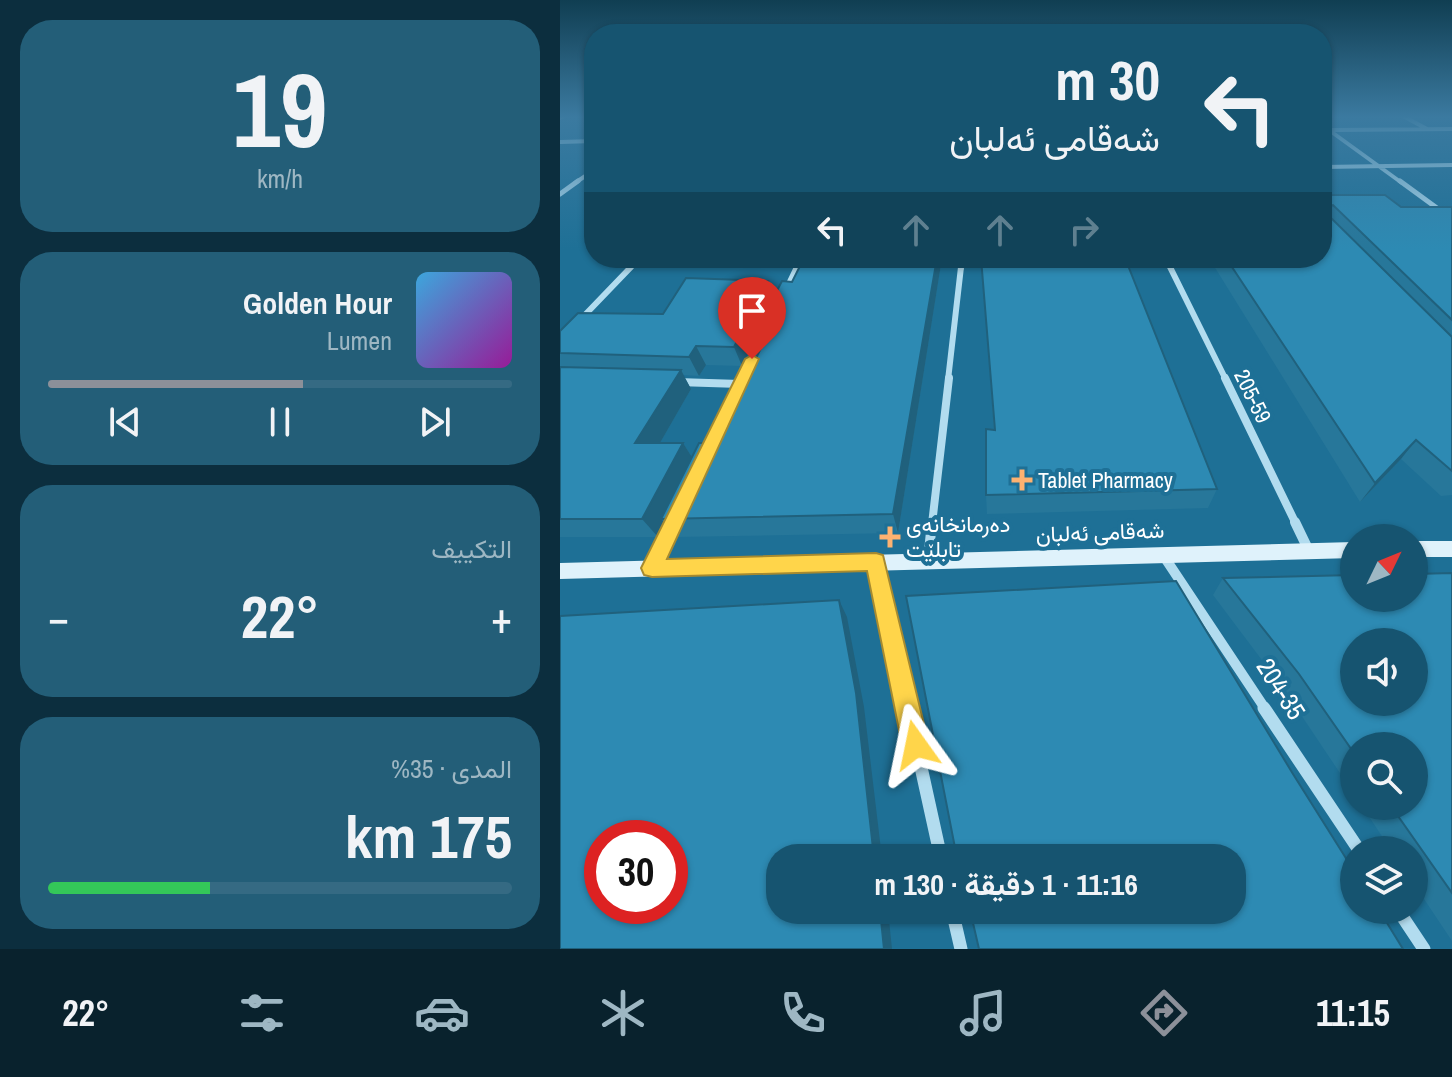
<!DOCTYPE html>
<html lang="ar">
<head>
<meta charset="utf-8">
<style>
  :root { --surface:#165470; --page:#235e78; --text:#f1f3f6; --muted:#9eb7c3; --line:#356a83; --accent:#8c9099 }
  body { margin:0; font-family:"Archivo Narrow",Vazirmatn,sans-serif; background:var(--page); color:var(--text); direction:rtl; height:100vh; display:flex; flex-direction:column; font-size:30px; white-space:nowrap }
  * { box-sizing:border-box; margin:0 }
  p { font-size:26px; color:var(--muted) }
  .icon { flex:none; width:44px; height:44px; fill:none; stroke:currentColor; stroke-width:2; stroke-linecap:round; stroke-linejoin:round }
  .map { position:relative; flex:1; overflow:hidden; direction:ltr }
  .panel { display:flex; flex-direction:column; gap:20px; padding:20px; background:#0c2e3e; width:560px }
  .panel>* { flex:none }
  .banner { position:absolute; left:24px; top:24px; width:748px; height:244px; border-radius:32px; box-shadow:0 2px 6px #0004; direction:rtl; background:#165470; color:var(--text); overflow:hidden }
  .needle { width:52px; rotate:47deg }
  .controls { position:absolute; left:780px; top:524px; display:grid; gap:16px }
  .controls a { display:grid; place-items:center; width:88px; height:88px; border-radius:50%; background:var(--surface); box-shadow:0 2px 6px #0004; font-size:40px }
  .speed { position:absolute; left:24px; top:820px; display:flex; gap:16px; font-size:40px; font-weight:700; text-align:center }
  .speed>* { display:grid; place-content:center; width:104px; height:104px; border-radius:50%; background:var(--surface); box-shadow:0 2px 6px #0004; line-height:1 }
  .speed .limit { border:12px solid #d22; background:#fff; color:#111 }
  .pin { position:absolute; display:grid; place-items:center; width:68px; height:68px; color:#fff; margin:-82px -34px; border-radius:50% 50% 50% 0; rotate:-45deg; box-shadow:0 0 8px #0007 }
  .pin .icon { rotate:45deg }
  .me { position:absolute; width:88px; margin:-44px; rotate:348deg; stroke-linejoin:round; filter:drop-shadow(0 0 6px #0008) }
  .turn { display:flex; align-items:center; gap:28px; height:168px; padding:0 40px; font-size:36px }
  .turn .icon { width:104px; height:104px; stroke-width:2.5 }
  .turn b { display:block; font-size:56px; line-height:68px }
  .lanes { display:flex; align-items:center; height:76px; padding:0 40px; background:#0003; justify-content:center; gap:40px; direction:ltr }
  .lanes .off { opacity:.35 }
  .big { font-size:60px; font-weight:700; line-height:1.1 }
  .panel .card { flex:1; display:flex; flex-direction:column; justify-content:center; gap:12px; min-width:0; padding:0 28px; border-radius:32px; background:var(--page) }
  .panel .dial { align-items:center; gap:0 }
  .dial b { font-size:104px; line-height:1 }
  .song { display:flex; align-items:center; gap:24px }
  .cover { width:96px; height:96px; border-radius:12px; background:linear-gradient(135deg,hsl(200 70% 55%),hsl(300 70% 35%)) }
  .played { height:8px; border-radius:4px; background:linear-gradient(90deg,var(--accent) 55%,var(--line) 55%) }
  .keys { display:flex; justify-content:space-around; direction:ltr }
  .heat { display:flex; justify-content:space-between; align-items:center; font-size:44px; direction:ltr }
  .charge { height:12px; border-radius:6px; background:linear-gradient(90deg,#34c759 35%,var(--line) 0) }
  .trip { position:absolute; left:206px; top:844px; width:480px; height:80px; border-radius:32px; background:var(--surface); box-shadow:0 2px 6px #0004; font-weight:700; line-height:80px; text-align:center; direction:rtl }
  .tabs { display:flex; height:128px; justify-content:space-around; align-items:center; background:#09222d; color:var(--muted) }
  .tabs .icon { width:56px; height:56px }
  .tabs .active { color:var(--accent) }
  .tabs b { font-size:36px; color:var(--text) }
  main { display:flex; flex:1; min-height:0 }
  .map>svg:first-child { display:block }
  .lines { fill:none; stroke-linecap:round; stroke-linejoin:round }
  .street-far5 { stroke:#b2dcef; stroke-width:4 }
  .street-far4 { stroke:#b2dcef; stroke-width:5 }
  .street-far3 { stroke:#b2dcef; stroke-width:6 }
  .street-far2 { stroke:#b2dcef; stroke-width:8 }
  .street-far1 { stroke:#b2dcef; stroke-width:10 }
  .street { stroke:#b2dcef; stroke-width:13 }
  .secondary { fill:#dff2fb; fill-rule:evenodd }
  .primary { fill:#f9fdff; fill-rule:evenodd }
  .wall { fill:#27779a; fill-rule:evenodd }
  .shaded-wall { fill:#20617d }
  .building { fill:#2d8ab3; stroke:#20617d; stroke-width:2; fill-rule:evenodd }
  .route { fill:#ffd54a; stroke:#a68a30; stroke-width:2 }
  .poi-dot { fill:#fdb271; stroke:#1e7096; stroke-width:3 }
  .labels { text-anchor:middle; stroke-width:8; stroke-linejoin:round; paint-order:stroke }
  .street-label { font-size:22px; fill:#fff; stroke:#1e7096 }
  .poi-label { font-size:22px; fill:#fff; stroke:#1e7096; text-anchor:start }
  .near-street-label { font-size:26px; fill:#fff; stroke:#1e7096 }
</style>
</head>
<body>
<main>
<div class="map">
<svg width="892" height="949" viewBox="0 0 892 949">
  <rect width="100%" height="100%" fill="#1e7096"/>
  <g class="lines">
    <path class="street-far5" d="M843,116l24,13
      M762,125l80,58
      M771,130l121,-1
      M0,142l34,-1
      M762,167l130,-2
      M15,183l19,-13"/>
    <path class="street-far4" d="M840,181l52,38
      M0,194l18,-13
      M606,258l5,11
      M69,269l11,-11
      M236,269l5,-11
      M401,269l1,-11"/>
    <path class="street-far3" d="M610,267l56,113
      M226,290l11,-23
      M22,318l49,-51
      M182,380l13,-28
      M388,380l13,-113"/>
    <path class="street-far2" d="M665,378l71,146
      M117,382l63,2
      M148,452l35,-74
      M372,524l17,-146"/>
    <path class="street-far1" d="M735,522l13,27
      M603,555l103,155
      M368,561l4,-39
      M316,563l32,147
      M92,567l22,-45"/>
    <path class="street" d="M348,708l33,150
      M704,708l95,142
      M392,910l9,39
      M838,910l26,39"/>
    <path class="secondary" d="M854,541h38v16h-38z
      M794,542v16l-794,21v-16z"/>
    <path class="primary" d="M0,116h8l-8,4z"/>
  </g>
  <path class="wall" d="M762,195l79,12h51v288l-11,1 -40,-37 -41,43 -151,-244h113z
    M244,258h138l-44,275 -222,4 -11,-14 -7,14h-98v-206l214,-34 18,-15zM189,352l5,10 -39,81 -23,14 -9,-14h-23l31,-54 -8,-14 16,1 7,-11 36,1z
    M421,258h144l92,231 -9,19 -221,6 -1,-19 8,-65z
    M892,573v368l-38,-57v-34h-23l-29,-44h52l-60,-60v48l-71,-106 -70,-93 10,-17z"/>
  <path class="shaded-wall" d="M773,205l-7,16 -2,-14z
    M377,258h5l-44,275 -5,-19z
    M208,281l7,18 -28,49 2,4 -7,14 -8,-19z
    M136,346l10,19 -7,11 -10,-19z
    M121,370l10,19 -42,73 -14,-19z
    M856,440l-15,19 -41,43 15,-19z
    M123,443l12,19 -34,57 4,4 -7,14 -16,-18z
    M279,600l8,17 17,90 18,151h-8z
    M320,910h8l4,39h-8z"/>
  <path class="building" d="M762,195h63l16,12h51v113l-119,-115 -9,2 1,5 127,125v134l-36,-31 -41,43 -149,-225h96z
    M244,258h133l-44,256 -232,5 38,-76h16l46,-95h-14l35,-67 10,1z
    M421,258h144l92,231 -231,6v-66l9,1z
    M126,278l82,3 -34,66 -38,-1 -7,11 -129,-4v-22l18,-18 85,1z
    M0,367l121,3 -46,73h48l-41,76h-82z
    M892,573v320l-61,-87h23v-60h-60v7l-55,-79 -76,-96 131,-3v23h60v-24zM794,642h60v60h-60z
    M616,581l117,193 61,97v39h25l24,39h-424l-9,-39h262v-52h-275l-51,-262z
    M279,600l17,93 18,165h-94v52h100l4,39h-324v-333zM42,838h68v68h-68z"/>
  <linearGradient id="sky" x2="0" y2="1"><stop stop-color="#103e52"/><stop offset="0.47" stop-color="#3b7aa0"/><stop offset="1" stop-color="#3b7aa0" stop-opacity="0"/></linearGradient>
  <rect width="892" height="249" fill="url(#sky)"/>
  <path class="route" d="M192,355l7,4 -92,200 209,-6 7,2 46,190 -4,9 -9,4 -10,-4 -4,-9 -35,-174 -215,6 -8,-2 -3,-7 104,-209z"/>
  <g class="poi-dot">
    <path d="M458 468h8v8h8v8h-8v8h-8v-8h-8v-8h8z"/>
    <path d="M326 525h8v8h8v8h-8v8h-8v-8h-8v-8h8z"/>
  </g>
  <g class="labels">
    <g class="street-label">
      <text transform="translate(693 396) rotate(64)" y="8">205-59</text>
      <text transform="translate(540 532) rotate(-2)" y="8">شەقامی ئەلبان</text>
    </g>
    <g class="poi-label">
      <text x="478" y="488">Tablet Pharmacy</text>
      <text x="346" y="532">دەرمانخانەی<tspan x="346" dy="25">تابلێت</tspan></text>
    </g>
    <g class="near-street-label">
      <text transform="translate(721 689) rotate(57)" y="9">204-35</text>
    </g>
  </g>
</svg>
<div class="controls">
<a><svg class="needle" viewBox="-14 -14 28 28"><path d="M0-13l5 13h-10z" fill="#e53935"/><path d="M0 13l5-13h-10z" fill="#9eb7c3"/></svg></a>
<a><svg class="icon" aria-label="sound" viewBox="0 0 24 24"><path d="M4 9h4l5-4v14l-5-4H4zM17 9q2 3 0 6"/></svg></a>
<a><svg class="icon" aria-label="search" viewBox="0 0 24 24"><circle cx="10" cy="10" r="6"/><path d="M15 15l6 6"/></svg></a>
<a><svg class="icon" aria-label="layers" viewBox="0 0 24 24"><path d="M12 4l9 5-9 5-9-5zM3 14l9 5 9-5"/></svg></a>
</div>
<div class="speed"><div class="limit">30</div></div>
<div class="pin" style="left:192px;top:359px;background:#d93025"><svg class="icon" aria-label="arrive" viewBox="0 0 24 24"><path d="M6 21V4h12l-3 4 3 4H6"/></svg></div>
<svg class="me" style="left:356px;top:745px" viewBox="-20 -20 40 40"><path d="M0-17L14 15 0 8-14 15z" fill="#ffd54a" stroke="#fff" stroke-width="4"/></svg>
<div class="trip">11:16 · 1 دقيقة · 130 m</div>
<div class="banner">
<div class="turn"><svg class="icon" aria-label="left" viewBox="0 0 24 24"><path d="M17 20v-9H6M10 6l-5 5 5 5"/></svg><div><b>30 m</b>شەقامی ئەلبان</div></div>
<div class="lanes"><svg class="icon" aria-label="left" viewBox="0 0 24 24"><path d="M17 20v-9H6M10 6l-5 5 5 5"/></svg><svg class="icon off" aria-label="ahead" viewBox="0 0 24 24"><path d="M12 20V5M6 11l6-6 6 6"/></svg><svg class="icon off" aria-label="ahead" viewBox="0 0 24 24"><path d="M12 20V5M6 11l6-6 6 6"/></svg><svg class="icon off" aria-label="right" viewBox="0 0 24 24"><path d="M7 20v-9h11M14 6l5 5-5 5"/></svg></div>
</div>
</div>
<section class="panel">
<div class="card dial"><b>19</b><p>km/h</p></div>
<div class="card">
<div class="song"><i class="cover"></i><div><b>Golden Hour</b><p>Lumen</p></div></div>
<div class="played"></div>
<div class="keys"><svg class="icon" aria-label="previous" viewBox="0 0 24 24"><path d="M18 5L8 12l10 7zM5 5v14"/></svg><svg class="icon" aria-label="pause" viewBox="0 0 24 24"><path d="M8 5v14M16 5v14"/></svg><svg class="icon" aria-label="next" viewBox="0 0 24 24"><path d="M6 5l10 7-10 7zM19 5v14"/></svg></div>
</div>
<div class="card"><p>التكييف</p>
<div class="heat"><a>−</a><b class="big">22°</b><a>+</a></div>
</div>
<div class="card"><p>المدى · 35%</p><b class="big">175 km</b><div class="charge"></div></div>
</section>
</main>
<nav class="tabs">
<b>11:15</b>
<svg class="icon active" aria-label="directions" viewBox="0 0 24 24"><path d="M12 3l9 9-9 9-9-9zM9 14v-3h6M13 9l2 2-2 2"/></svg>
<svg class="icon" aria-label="music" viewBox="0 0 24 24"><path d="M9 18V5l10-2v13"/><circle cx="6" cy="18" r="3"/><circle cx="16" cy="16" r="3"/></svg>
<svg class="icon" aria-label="phone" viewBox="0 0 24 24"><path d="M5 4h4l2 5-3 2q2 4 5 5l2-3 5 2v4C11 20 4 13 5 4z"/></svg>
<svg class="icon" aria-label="climate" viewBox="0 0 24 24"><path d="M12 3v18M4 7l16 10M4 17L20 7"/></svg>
<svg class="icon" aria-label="car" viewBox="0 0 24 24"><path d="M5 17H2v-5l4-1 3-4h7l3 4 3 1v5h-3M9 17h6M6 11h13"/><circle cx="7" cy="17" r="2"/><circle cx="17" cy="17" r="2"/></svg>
<svg class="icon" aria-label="filters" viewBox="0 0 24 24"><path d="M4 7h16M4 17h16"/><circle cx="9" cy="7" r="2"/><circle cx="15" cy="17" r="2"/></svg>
<b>22°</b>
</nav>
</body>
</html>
